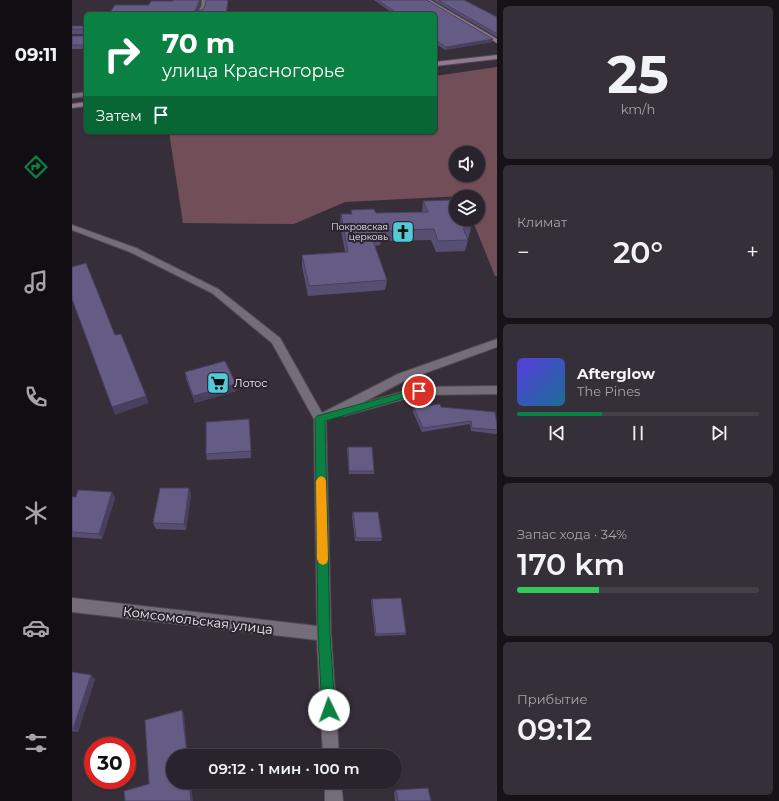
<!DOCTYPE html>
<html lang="ru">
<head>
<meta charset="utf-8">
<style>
  :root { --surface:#28232c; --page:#342f38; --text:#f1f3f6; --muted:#a5a4a9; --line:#444048; --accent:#0b8043 }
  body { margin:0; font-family:Montserrat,sans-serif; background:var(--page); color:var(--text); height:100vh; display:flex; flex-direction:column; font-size:15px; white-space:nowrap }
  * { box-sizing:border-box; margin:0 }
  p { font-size:13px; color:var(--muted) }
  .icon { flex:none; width:22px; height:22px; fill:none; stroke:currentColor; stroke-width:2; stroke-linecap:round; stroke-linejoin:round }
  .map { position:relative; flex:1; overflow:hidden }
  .sheet { display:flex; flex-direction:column; gap:6px; padding:6px; background:#161318; width:282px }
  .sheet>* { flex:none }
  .hud { position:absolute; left:12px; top:12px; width:353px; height:122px; border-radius:6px; box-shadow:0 1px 3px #0004,0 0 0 1px var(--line); background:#0b8043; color:#fff; overflow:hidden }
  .buttons { position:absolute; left:377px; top:146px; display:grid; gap:8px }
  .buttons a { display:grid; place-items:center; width:36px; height:36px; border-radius:50%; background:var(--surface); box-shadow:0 1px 3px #0004,0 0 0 1px var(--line); font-size:20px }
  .speed { position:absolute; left:12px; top:737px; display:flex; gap:8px; font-size:20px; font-weight:700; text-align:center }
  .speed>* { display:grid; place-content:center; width:52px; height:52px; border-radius:50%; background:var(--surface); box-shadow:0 1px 3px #0004,0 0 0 1px var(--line); line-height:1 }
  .speed .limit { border:6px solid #d22; background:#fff; color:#111 }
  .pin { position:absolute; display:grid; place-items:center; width:34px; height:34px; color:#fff; margin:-17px; border:2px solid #fff; border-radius:50%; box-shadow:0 1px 4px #0007 }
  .me { position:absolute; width:44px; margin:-22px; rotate:357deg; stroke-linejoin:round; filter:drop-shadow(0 0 3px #0008) }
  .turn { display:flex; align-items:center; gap:14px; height:84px; padding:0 12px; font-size:18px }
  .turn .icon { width:52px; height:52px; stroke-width:2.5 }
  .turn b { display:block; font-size:28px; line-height:34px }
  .then { display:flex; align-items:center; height:38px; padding:0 12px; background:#0003; gap:8px; font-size:15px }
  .big { font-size:30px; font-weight:600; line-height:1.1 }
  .sheet .widget { flex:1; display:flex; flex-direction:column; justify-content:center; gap:6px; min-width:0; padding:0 14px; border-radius:6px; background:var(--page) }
  .sheet .dial { align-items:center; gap:0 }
  .dial b { font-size:52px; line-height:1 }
  .song { display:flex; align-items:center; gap:12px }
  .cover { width:48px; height:48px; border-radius:6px; background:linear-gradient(135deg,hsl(250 70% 55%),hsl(200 70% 35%)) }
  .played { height:4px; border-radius:2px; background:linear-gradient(90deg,var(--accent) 35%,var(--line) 35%) }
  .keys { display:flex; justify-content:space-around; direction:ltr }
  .heat { display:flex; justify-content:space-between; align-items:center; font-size:22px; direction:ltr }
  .charge { height:6px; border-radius:3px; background:linear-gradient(90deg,#34c759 34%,var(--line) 0) }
  .trip { position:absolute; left:94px; top:749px; width:236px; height:40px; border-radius:20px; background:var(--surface); box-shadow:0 1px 3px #0004,0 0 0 1px var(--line); font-weight:600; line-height:40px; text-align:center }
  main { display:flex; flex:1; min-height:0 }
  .menu { display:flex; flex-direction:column; width:72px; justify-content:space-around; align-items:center; background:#100e12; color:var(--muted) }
  .menu .icon { width:28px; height:28px }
  .menu .selected { color:var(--accent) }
  .menu b { font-size:18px; color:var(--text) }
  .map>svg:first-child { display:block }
  .green { fill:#724e59; fill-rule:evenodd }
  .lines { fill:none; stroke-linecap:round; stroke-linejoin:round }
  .minor-casing { stroke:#514b54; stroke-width:2 }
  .secondary-casing { stroke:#514b54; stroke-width:2 }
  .minor { fill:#766d7a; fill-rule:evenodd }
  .secondary { fill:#937990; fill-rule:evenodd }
  .wall { fill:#574f73 }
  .shaded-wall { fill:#47405e }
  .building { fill:#655c86; stroke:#47405e }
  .route { fill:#0b8043; stroke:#07532c }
  .slow { fill:#f59e0b }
  .labels { text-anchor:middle; stroke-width:4; stroke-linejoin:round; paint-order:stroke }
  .far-poi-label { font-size:9px; fill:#f4eff6; stroke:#2c2530; text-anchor:end }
  .poi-label { font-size:11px; fill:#f4eff6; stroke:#2c2530; text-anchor:start }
  .near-street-label { font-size:13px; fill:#f4eff6; stroke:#2c2530 }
</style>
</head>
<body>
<main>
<nav class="menu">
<b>09:11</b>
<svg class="icon selected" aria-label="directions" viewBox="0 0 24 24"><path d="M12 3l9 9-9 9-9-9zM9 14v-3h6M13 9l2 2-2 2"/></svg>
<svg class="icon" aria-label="music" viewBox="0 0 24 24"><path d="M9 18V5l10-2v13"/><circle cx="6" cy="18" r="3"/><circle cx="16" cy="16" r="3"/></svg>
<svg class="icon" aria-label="phone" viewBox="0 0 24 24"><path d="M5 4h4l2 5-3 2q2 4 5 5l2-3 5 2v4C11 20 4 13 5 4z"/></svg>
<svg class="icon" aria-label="climate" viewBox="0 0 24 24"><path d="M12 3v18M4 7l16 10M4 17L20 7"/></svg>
<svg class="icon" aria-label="car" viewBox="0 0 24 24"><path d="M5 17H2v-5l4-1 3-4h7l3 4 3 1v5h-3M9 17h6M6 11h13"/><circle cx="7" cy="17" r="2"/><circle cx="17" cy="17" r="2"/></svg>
<svg class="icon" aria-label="filters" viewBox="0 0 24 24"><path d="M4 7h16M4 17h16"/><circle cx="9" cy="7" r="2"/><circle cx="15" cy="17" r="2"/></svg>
</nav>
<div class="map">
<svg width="425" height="801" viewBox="0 0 425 801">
  <rect width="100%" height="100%" fill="#362f3a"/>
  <path class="green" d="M425,67v209h-2l-23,-57h6v-22h-15l-1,-1 -117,6 -51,22 -111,-1 -14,-91h266v-56zM384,153h22v22h-22z"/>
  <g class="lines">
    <g class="minor-casing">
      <path id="minor" d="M130,0h4l-1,7 -3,7h-6l5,-7z
        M14,92v4l-14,2v-4z
        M0,225l64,23 82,41 62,49 42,75 76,-39 99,-35v8l-91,33 -44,23 57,-16 78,-1v8l-78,1 -75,21 -4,-2 -14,7 5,213 8,122h-16l-6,-116 -245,-28v-14l245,28 -3,-207 -42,-76 -60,-50 -82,-41 -58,-22z
        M253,782h16l2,19h-18z"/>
    </g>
    <g class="secondary-casing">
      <path id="secondary" d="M353,0h5l67,39v4z
        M425,55v4l-62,7v-4z
        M14,102v4l-14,2v-4z"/>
    </g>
    <use href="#minor" class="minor"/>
    <use href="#secondary" class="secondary"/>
  </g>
  <path class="wall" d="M302,0h53l65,42 -47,8 -10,-7v-29h-41z
    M361,0h31l33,17v20z
    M0,26h14v23h-14v-13h13l1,-2h-14z
    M351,201l33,10 15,17 -3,11v1l-3,11 -29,1 -5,-12 -50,1 -1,4 -5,1 12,34 -2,10 -77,6 -6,-30v-11l43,-3 -5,-27 1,-11h10v-4l25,3 46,-1z
    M113,372l51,19 -41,12 -9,-24z
    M369,407l56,17v9l-1,1 -25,-3 -1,-7 -48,8 -9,-20 1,-4z
    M177,419l2,39 -44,2 -1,-6z
    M276,447l26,24v3h-25l-2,-24z
    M40,492l3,6 -13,41 -30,-2v-40h4z
    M119,494l-5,36 -30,-1 -3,-6z
    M281,512l29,26 -1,3h-26l-3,-25z
    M300,599l34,34 -1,2 -30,1 -4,-35z
    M0,672l23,7 -17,53 -6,-1z
    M324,790l35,11h-36l-1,-9z"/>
  <path class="shaded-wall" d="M128,0h1l-1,6 -4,8 -1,-3z
    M156,0l-1,14h-1z
    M421,39l-1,3 -47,8 1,-3z
    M164,384v7l-41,12 -2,-7z
    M74,396l3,7 -34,12 -3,-8z
    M117,488l2,6 -5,36 -2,-6z
    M40,492l3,6 -13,41 -3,-5z
    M19,675l4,4 -17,53 -5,-3z
    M110,710l2,4 4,42h-1z
    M117,782h2l2,19h-2z"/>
  <path class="building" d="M101,0h27l-1,2 -4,9 8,-1 3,-7v-3h22l-2,14h-117l6,-9h34l2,-4h22z
    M306,0h49l66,39 -47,8 -11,-7v-26h-37z
    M366,0h26l33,17v17z
    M0,26h14v4l-1,-1h-13z
    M14,32v13h-14v-9h13z
    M379,200l5,11v8h11l4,9h-8l5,12 -30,1 -4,-12 -53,2 1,4h-11l16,45 -78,6 -7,-31 46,-3 -7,-38h11l-1,-4 23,-1 2,4 52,-1 -5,-11z
    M14,263l29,72 6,-1 25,62 -34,11 -40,-108v-32z
    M153,361l11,23 -43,12 -8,-24z
    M368,404l1,3 54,5 2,12v6l-25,-2 -1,-7 -48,7 -9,-20z
    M177,419l2,32 -45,3v-32z
    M276,447h24l2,24h-25z
    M88,488h29l-5,36 -31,-1z
    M6,490l34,2 -13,42 -27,-2v-35h4z
    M281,512h25l4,26h-26z
    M329,598l5,35 -30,1 -4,-35z
    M0,672l19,3 -18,54h-1z
    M110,710l5,46h-14v26h16l2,19h-66l-1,-10 25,-7 -4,-64z
    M356,788l3,13h-33l-2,-11z"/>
  <path class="route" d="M347,388l3,1 1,2 -1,2 -97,28 5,213 5,76 -2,5 -4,2 -5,-2 -2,-5 -4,-76 -3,-215 2,-3 3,-1z"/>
  <path class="slow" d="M249,476l4,2 1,3 2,78 -1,4 -4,2 -4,-2 -2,-4 -1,-78 2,-3z"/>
  <defs>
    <g id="church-square" transform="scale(1.15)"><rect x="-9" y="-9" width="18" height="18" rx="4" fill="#52cbd9" stroke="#2c2530"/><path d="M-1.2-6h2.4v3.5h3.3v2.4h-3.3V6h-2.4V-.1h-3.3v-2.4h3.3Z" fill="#111"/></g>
    <g id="supermarket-square" transform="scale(1.15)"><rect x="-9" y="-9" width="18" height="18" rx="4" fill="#52cbd9" stroke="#2c2530"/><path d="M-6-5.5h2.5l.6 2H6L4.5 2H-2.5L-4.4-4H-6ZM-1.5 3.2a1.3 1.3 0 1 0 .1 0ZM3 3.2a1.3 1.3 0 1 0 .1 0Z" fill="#111"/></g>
  </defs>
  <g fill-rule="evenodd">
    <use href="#church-square" x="331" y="232"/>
    <use href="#supermarket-square" x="146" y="383"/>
  </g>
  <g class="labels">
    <g class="far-poi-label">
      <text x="316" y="230">Покровская<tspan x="316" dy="10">церковь</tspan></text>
    </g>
    <g class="poi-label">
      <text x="162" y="387">Лотос</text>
    </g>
    <g class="near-street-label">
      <text transform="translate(126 620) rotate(7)" y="5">Комсомольская улица</text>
    </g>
  </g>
</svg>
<div class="buttons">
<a><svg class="icon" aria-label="sound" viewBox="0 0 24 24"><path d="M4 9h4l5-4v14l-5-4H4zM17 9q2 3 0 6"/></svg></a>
<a><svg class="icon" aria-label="layers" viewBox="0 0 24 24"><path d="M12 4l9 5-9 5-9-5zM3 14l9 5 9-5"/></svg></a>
</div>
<div class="speed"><div class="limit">30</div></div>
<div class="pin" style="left:347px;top:391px;background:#d93025"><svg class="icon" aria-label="arrive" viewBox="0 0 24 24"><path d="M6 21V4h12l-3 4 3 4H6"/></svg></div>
<svg class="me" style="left:257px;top:710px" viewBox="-20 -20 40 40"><circle r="19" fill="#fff"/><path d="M0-13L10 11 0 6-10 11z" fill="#0b8043"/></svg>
<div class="trip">09:12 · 1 мин · 100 m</div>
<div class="hud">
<div class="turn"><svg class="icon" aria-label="right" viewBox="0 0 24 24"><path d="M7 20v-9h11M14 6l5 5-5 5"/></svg><div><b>70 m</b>улица Красногорье</div></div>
<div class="then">Затем<svg class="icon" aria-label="arrive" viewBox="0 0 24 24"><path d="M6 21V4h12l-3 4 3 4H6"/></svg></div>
</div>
</div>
<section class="sheet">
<div class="widget dial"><b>25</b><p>km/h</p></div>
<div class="widget"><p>Климат</p>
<div class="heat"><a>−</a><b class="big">20°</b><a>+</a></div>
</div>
<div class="widget">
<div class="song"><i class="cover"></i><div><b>Afterglow</b><p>The Pines</p></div></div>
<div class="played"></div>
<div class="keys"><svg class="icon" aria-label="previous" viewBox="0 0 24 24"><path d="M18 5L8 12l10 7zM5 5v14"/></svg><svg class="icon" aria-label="pause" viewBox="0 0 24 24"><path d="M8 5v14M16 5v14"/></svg><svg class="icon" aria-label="next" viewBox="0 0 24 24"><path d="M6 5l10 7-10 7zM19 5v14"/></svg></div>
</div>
<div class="widget"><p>Запас хода · 34%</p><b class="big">170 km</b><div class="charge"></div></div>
<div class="widget"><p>Прибытие</p><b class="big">09:12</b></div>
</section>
</main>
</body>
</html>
